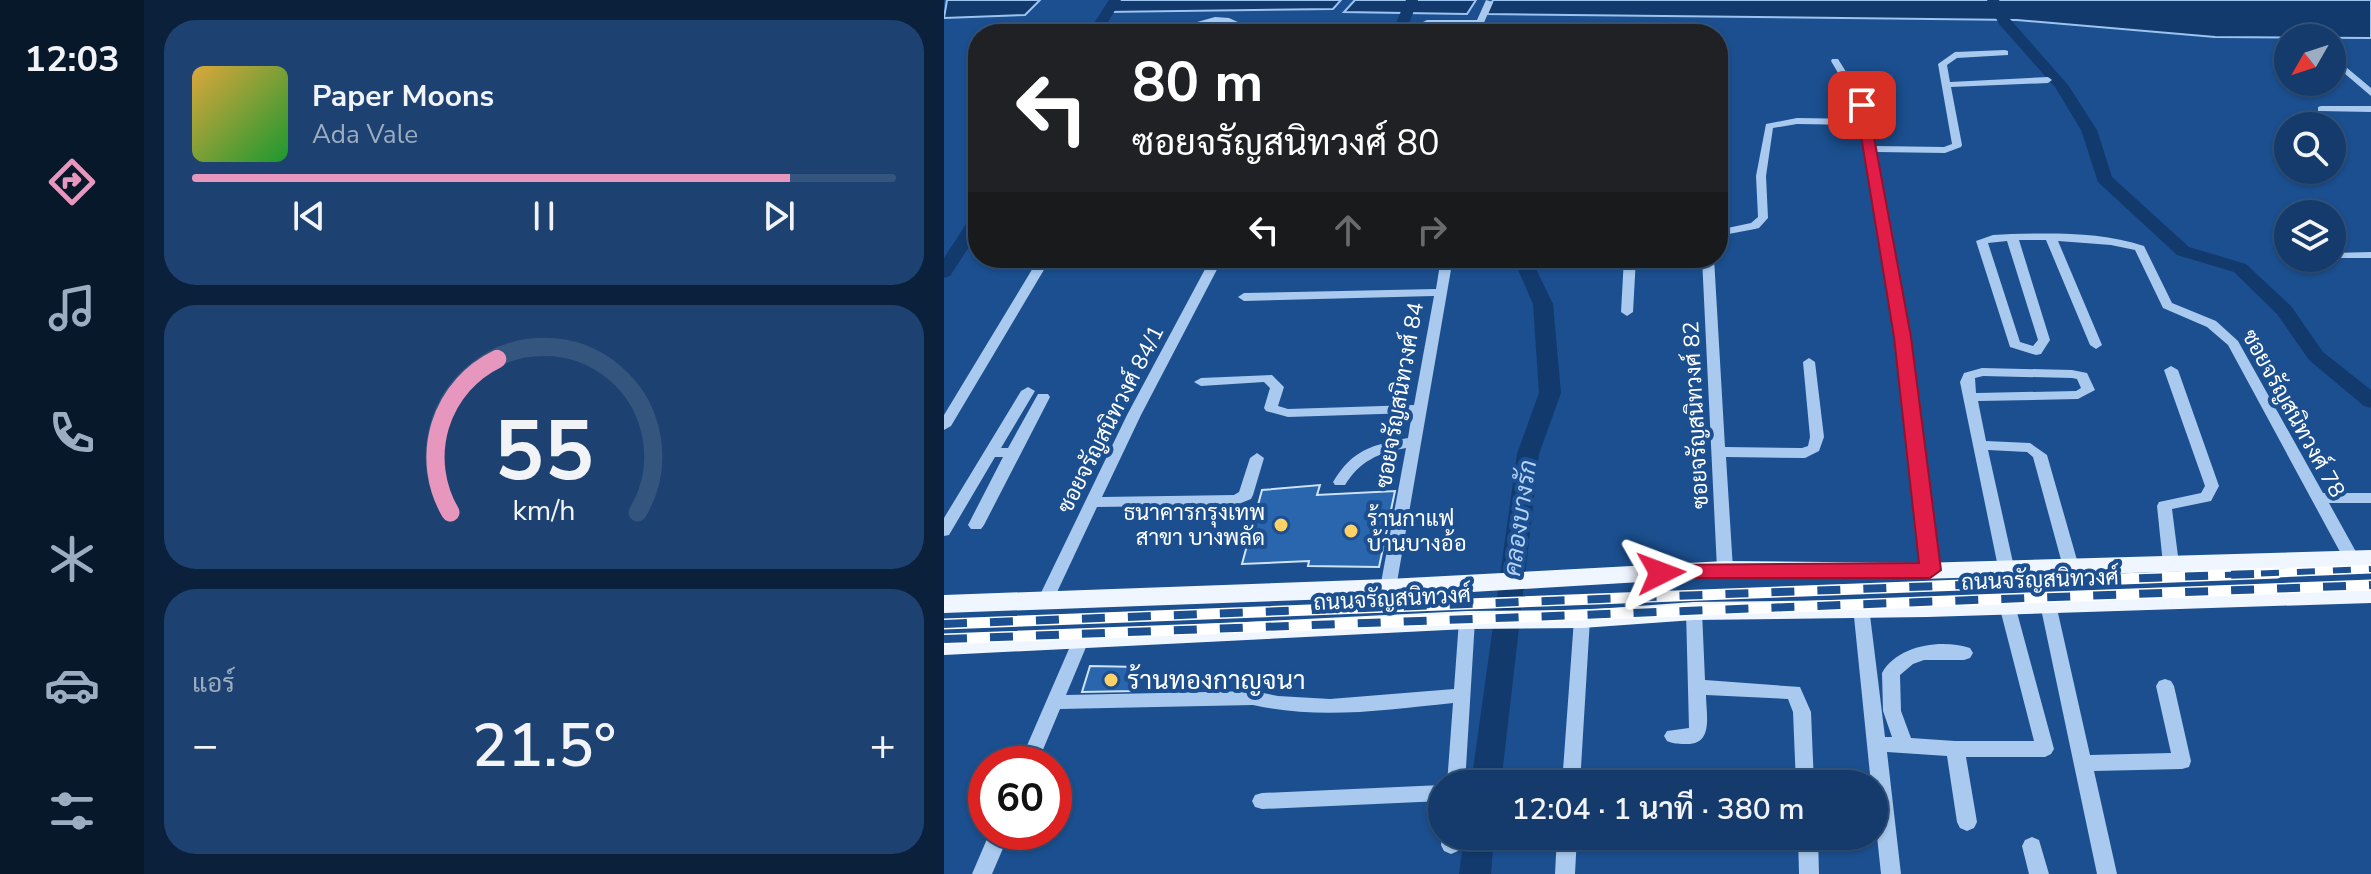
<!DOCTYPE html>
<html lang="th">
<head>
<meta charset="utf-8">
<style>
  :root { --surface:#143b6b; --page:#1d4271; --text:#f1f3f6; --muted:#9dadc1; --line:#33557e; --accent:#e797bd }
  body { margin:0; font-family:"Nunito Sans",Sarabun,sans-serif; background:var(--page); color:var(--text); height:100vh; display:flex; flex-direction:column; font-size:30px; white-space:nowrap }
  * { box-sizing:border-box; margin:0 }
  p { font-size:26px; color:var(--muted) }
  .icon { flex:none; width:44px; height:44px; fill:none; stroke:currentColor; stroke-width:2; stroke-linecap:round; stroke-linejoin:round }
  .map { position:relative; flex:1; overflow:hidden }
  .details { display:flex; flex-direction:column; gap:20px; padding:20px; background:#0b203b; width:800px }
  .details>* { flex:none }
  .guide { position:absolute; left:24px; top:24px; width:760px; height:244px; border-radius:32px; box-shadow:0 2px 6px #0004,0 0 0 2px var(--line); background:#202124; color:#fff; overflow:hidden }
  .needle { width:52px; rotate:231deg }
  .tools { position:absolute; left:1330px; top:24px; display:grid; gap:16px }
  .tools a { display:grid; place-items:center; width:72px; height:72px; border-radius:50%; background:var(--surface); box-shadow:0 2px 6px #0004,0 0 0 2px var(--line); font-size:40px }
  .speed { position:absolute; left:24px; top:746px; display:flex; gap:16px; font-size:40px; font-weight:700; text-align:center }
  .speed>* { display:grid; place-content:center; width:104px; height:104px; border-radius:50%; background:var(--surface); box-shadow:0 2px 6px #0004,0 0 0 2px var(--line); line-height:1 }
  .speed .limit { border:12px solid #d22; background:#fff; color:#111 }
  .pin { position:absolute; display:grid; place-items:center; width:68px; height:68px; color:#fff; margin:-34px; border-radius:16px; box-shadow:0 4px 12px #0006 }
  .me { position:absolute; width:88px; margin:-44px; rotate:87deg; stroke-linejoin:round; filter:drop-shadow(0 0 6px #0008) }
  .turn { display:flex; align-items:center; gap:28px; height:168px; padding:0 32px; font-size:36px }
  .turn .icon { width:104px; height:104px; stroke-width:2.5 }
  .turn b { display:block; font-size:56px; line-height:68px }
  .lanes { display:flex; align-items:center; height:76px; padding:0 32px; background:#0003; justify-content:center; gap:40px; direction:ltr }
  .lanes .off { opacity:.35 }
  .big { font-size:60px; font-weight:600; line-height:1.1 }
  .details .card { flex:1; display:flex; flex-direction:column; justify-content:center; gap:12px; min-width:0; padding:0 28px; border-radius:32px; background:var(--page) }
  .details .dial { align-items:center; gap:0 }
  .dial svg { height:208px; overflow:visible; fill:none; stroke:var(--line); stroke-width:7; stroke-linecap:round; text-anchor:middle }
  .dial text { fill:var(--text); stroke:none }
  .song { display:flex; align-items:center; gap:24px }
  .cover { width:96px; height:96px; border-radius:12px; background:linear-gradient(135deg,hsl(40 70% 55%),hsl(130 70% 35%)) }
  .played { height:8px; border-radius:4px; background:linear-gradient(90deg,var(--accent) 85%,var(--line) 85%) }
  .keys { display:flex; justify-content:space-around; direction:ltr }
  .heat { display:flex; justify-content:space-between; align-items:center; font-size:44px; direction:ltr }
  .trip { position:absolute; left:484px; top:770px; width:460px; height:80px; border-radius:40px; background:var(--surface); box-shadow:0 2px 6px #0004,0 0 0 2px var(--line); font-weight:600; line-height:80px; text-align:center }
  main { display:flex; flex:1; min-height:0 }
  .tab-bar { display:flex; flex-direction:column; width:144px; justify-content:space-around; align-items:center; background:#08182b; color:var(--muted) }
  .tab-bar .icon { width:56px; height:56px }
  .tab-bar .active { color:var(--accent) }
  .tab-bar b { font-size:36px; color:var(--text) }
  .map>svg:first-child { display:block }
  .water { fill:#123a6d; stroke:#9cc4f0; stroke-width:2 }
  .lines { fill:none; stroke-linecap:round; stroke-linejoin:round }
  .canal { fill:#123a6d; fill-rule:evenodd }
  .building { fill:#2a66ad; stroke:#cfe3fa; stroke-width:2 }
  .minor { fill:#a9c9ee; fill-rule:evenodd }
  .major { fill:#f0f6ff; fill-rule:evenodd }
  .rail-far1-casing { stroke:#fff; stroke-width:9 }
  .rail-casing { stroke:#fff; stroke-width:11 }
  .rail-far1 { stroke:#1b4f8f; stroke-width:6; stroke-dasharray:18; stroke-linecap:butt }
  .rail { stroke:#1b4f8f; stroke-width:8; stroke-dasharray:23; stroke-linecap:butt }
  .route { fill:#e11d48; stroke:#92132f; stroke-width:2 }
  .poi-dot { fill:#ffd166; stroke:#1b4f8f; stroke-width:3 }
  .labels { text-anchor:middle; stroke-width:8; stroke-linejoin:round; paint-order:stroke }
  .street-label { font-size:22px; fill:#fff; stroke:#1b4f8f }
  .poi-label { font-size:22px; fill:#fff; stroke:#1b4f8f; text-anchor:end }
  .water-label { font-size:24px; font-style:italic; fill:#b5d3f5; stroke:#1b4f8f }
  .near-poi-label { font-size:26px; fill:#fff; stroke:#1b4f8f; text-anchor:start }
</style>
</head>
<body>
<main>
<nav class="tab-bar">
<b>12:03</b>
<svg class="icon active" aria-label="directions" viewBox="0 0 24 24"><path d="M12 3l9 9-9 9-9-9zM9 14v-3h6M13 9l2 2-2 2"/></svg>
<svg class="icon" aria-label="music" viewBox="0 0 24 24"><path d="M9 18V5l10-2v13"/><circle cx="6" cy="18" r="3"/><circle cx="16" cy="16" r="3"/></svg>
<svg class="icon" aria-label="phone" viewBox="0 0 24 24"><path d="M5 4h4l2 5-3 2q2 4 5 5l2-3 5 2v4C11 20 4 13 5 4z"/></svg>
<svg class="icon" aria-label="climate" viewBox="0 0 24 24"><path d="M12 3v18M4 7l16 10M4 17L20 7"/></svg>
<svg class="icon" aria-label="car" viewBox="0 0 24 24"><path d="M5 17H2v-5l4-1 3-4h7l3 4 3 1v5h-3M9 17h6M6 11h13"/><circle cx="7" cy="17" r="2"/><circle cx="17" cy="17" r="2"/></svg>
<svg class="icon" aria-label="filters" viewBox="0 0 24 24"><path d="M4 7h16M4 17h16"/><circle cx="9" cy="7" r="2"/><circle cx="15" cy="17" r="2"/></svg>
</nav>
<section class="details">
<div class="card">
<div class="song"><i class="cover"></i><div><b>Paper Moons</b><p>Ada Vale</p></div></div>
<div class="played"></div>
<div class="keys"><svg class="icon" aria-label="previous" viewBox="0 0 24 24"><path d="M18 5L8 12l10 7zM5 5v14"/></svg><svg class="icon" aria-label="pause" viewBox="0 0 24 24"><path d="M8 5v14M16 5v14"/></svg><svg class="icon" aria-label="next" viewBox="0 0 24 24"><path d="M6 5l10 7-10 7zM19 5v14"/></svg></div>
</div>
<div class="card dial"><svg viewBox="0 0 100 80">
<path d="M14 69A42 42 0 1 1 86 69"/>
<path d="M14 69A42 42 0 0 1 32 10" stroke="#e797bd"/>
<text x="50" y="56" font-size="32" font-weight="700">55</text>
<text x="50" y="72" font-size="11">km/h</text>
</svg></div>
<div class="card"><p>แอร์</p>
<div class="heat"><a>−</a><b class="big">21.5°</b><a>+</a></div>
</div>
</section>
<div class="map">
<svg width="1427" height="874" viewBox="0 0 1427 874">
  <rect width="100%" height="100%" fill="#1b4f8f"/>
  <path class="water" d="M96,0l-15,15 -81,3 3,-18z
    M169,0h228l-8,9 -227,3z
    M411,0h121l-9,14 -123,-2z
    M549,0h878v38l-156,-1 -198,-17 -530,-6z"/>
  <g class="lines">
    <path class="canal" d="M165,0h12l-20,34h-14z
      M462,0h12l-13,34h-14z
      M1043,0h12l11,19 58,66 29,45 15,47 77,70 57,17 45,42 32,46 48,38v18l-7,-2 -55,-46 -32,-46 -43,-42 -57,-17 -79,-73 -17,-52 -26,-43 -56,-63z
      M34,214v19l-28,43 -6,2v-20l28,-43z
      M573,258h18l-2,5 20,41 8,89 -22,61 -38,330h-30l46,-330 22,-61 -6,-89 -18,-41z
      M520,836h30l-3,38h-32z"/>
  </g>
  <path class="building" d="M376,485l-3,10 78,-4 -16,76 -71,-1 1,-5 -67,3 20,-74z
    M146,666l49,1 -4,24 -53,1z"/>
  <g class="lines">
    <path class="minor" d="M542,0l7,2 -14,32h-8l4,-10h-48l-4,-2 4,-2h50z
      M271,17l14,1 11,5 -9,11h-9l9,-10c-26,-6 -34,10 -54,10l13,-10z
      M1061,50l3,1v4l-51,3 -10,7 3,17 98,-5 4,3 -4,3 -97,4 11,58 -1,2 -16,6 -68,-1 31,185 30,233 -2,4h-12l-2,-4 -26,-233 -34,-212 -65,-1 -24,4 -7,48 2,42 -9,10 -4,1 -37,7v-6l33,-7 7,-6 -2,-41 10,-52 31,-6 63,1 -3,-14 -26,-44 1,-2h6l29,46 9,41 68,1 8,-3 -14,-80 17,-12z
      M1396,62l31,26v8l-34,-29 -1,-2z
      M1377,106h50v6l-53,-1v-4z
      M774,118l5,3 3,17 -3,11 -5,3z
      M1067,234c44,-1 91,-2 133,12l28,57 44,18 22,20 85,152h48v10h-42l31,56 -2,4h-12l-118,-218 -21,-18 -44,-19 -28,-58 -24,-5 -53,-4 44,104 -6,4 -6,-4 -44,-105h-27l31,100 -9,14 -5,1 -26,-8 -34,-106 17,-6zM1063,241l31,99 -5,6 -13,-4 -32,-99z
      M1427,252v6h-43h4v-5z
      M95,258h12l-100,168 -7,4v-15z
      M267,258h12l-82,157 -39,82 132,-2 5,-3 11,-34 7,-5 7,5 -11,37 -2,4 -15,6 -139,2 -46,98 -6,2 -6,-2 -2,-4 90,-186z
      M497,258h12l-57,330 -2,4h-12l-2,-4 26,-140c-28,5 -46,13 -61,37h-10l-2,-3c20,-33 39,-37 75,-44l4,-25 -124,4 -22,-6 -2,-3 6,-20 -6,-6 -63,4 -7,-4 7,-4 71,-3 12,12 -6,19 10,3 126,-4 20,-109 -190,5 -6,-4 6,-4 192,-4z
      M680,258h12l-3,54 -6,4 -6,-4z
      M758,258h12l11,189 77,1 6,-2 2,-9 -7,-75 6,-4 6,4 9,75 -5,14 -14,7 -79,-1 7,112 -2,4h-12l-2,-4z
      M1227,366l7,4 41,116 -8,15 -39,8 7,55 -2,4h-12l-2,-4 -6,-58 2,-4 42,-9 4,-7 -41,-116z
      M1038,368l90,2 15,3 8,17 -17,9 -100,2 8,40 44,2 17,12 32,112 -2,4h-12l-2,-4 -30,-110 -6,-5 -39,-2 26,117 -2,4h-12l-2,-4 -38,-185 4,-9zM1039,376l89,2 5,1 4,9 -5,3 -100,2 -1,-15z
      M84,387l7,4 -34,57h7l30,-54h10l2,3 -66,128 -3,4h-10l-3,-4 35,-68h-8l-46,78 -5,1v-18l77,-127z
      M1104,598l6,2 2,4 34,151 81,-2 -15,-67 3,-5 6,-2 6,2 3,5 17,75 -2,6 -7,2 -88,2 23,103h-20l-57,-270 2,-4z
      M1063,599l6,2 2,4 39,144 -3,5 -6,3h-79l11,65 -3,6 -7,3 -7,-3 -3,-6 -10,-66 -60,-4 14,122h-20l-7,-66v-24h-3l-18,-177 2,-4 6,-2 6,2 2,4 16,130h7l-9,-26 -1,-38c16,-28 59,-34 88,-25l3,5 -3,5 -6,2h-40l-11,4 -13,11 1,36 10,27 44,3h79l-35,-136 2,-4z
      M750,605l6,2 2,4 3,69 95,7 11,25 3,72h-18l-3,-72 -5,-13 -82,-4c0,19 8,49 -19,49 -8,0 -13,0 -20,-3l-3,-5 3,-5 22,-3 -3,-117 2,-4z
      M638,613l6,2 2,4 -10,165h-18l12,-165 2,-4z
      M523,614l6,2 2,4 -10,164h-18l6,-81c-68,7 -133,17 -200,2l-193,4 -23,55h-18l56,-129 6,-2 6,2 2,5 -23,55 187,-4 25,5 52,3 124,-10 5,-69 2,-4z
      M498,785v16l-180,8 -7,-2 -3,-6 3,-6 7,-2z
      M46,832h20l-18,42h-20z
      M498,836h20l-4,15 -7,3 -7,-3 -3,-6z
      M613,836h20l-2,38h-20z
      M854,836h20l1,38h-20z
      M1088,837l7,3 10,34h-20l-7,-28 3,-6z"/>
    <path class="major" d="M1427,550v16l-452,13 -194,-2 -337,20 -444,16v-18l444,-16 337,-18 194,2z
      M1427,585v18l-444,14 -233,3 -112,8 -115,1 -523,26v-18l523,-26 115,-1 112,-8 233,-3z"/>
    <g class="rail-far1-casing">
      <path id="rail-far1" d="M1281,575l146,-6"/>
    </g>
    <g class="rail-casing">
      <path id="rail" d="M0,624l1333,-51
        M0,639l1427,-54"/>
    </g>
    <use href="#rail-far1" class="rail-far1"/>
    <use href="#rail" class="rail"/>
  </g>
  <path class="route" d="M918,102l6,3 43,232 30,233 -11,8h-277l-3,-5 3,-6 8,-2 258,-2 -25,-226 -38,-232z"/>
  <g class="poi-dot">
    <circle cx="337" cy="525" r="8"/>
    <circle cx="407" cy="531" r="8"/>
    <circle cx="167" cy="680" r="8"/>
  </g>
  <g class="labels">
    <g class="street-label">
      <text transform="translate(455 395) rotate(-80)" y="8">ซอยจรัญสนิทวงศ์ 84</text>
      <text transform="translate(1350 413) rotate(61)" y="8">ซอยจรัญสนิทวงศ์ 78</text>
      <text transform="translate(751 415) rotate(-93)" y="8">ซอยจรัญสนิทวงศ์ 82</text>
      <text transform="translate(166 419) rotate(-63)" y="8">ซอยจรัญสนิทวงศ์ 84/1</text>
      <text transform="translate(1096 579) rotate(-2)" y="8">ถนนจรัญสนิทวงศ์</text>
      <text transform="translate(448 598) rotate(-3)" y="8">ถนนจรัญสนิทวงศ์</text>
    </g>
    <g class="poi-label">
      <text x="321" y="520">ธนาคารกรุงเทพ<tspan x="321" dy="25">สาขา บางพลัด</tspan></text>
      <text x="423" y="526" text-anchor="start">ร้านกาแฟ<tspan x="423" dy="25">บ้านบางอ้อ</tspan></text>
    </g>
    <g class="water-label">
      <text transform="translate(576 518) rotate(-82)" y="8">คลองบางรัก</text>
    </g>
    <g class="near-poi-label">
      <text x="183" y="689">ร้านทองกาญจนา</text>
    </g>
  </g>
</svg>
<div class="tools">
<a><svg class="needle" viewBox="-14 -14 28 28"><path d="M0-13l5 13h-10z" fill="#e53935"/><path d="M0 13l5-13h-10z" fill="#9dadc1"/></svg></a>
<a><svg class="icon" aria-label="search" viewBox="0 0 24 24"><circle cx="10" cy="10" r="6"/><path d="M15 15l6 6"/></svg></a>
<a><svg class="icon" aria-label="layers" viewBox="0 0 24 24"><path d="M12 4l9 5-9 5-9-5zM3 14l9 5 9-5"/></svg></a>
</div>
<div class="speed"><div class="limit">60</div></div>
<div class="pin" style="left:918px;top:105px;background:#d93025"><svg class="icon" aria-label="arrive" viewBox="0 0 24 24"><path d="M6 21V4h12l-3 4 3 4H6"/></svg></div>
<svg class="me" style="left:717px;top:573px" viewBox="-20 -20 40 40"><path d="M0-17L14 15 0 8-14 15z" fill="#e11d48" stroke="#fff" stroke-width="4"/></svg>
<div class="trip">12:04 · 1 นาที · 380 m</div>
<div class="guide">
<div class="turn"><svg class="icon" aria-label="left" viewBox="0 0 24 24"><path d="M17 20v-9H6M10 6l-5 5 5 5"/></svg><div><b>80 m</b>ซอยจรัญสนิทวงศ์ 80</div></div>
<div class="lanes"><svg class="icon" aria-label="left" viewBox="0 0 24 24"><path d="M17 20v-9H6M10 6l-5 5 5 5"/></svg><svg class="icon off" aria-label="ahead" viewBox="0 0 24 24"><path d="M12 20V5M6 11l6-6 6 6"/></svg><svg class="icon off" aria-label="right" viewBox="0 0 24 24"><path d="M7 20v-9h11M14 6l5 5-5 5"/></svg></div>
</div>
</div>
</main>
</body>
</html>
